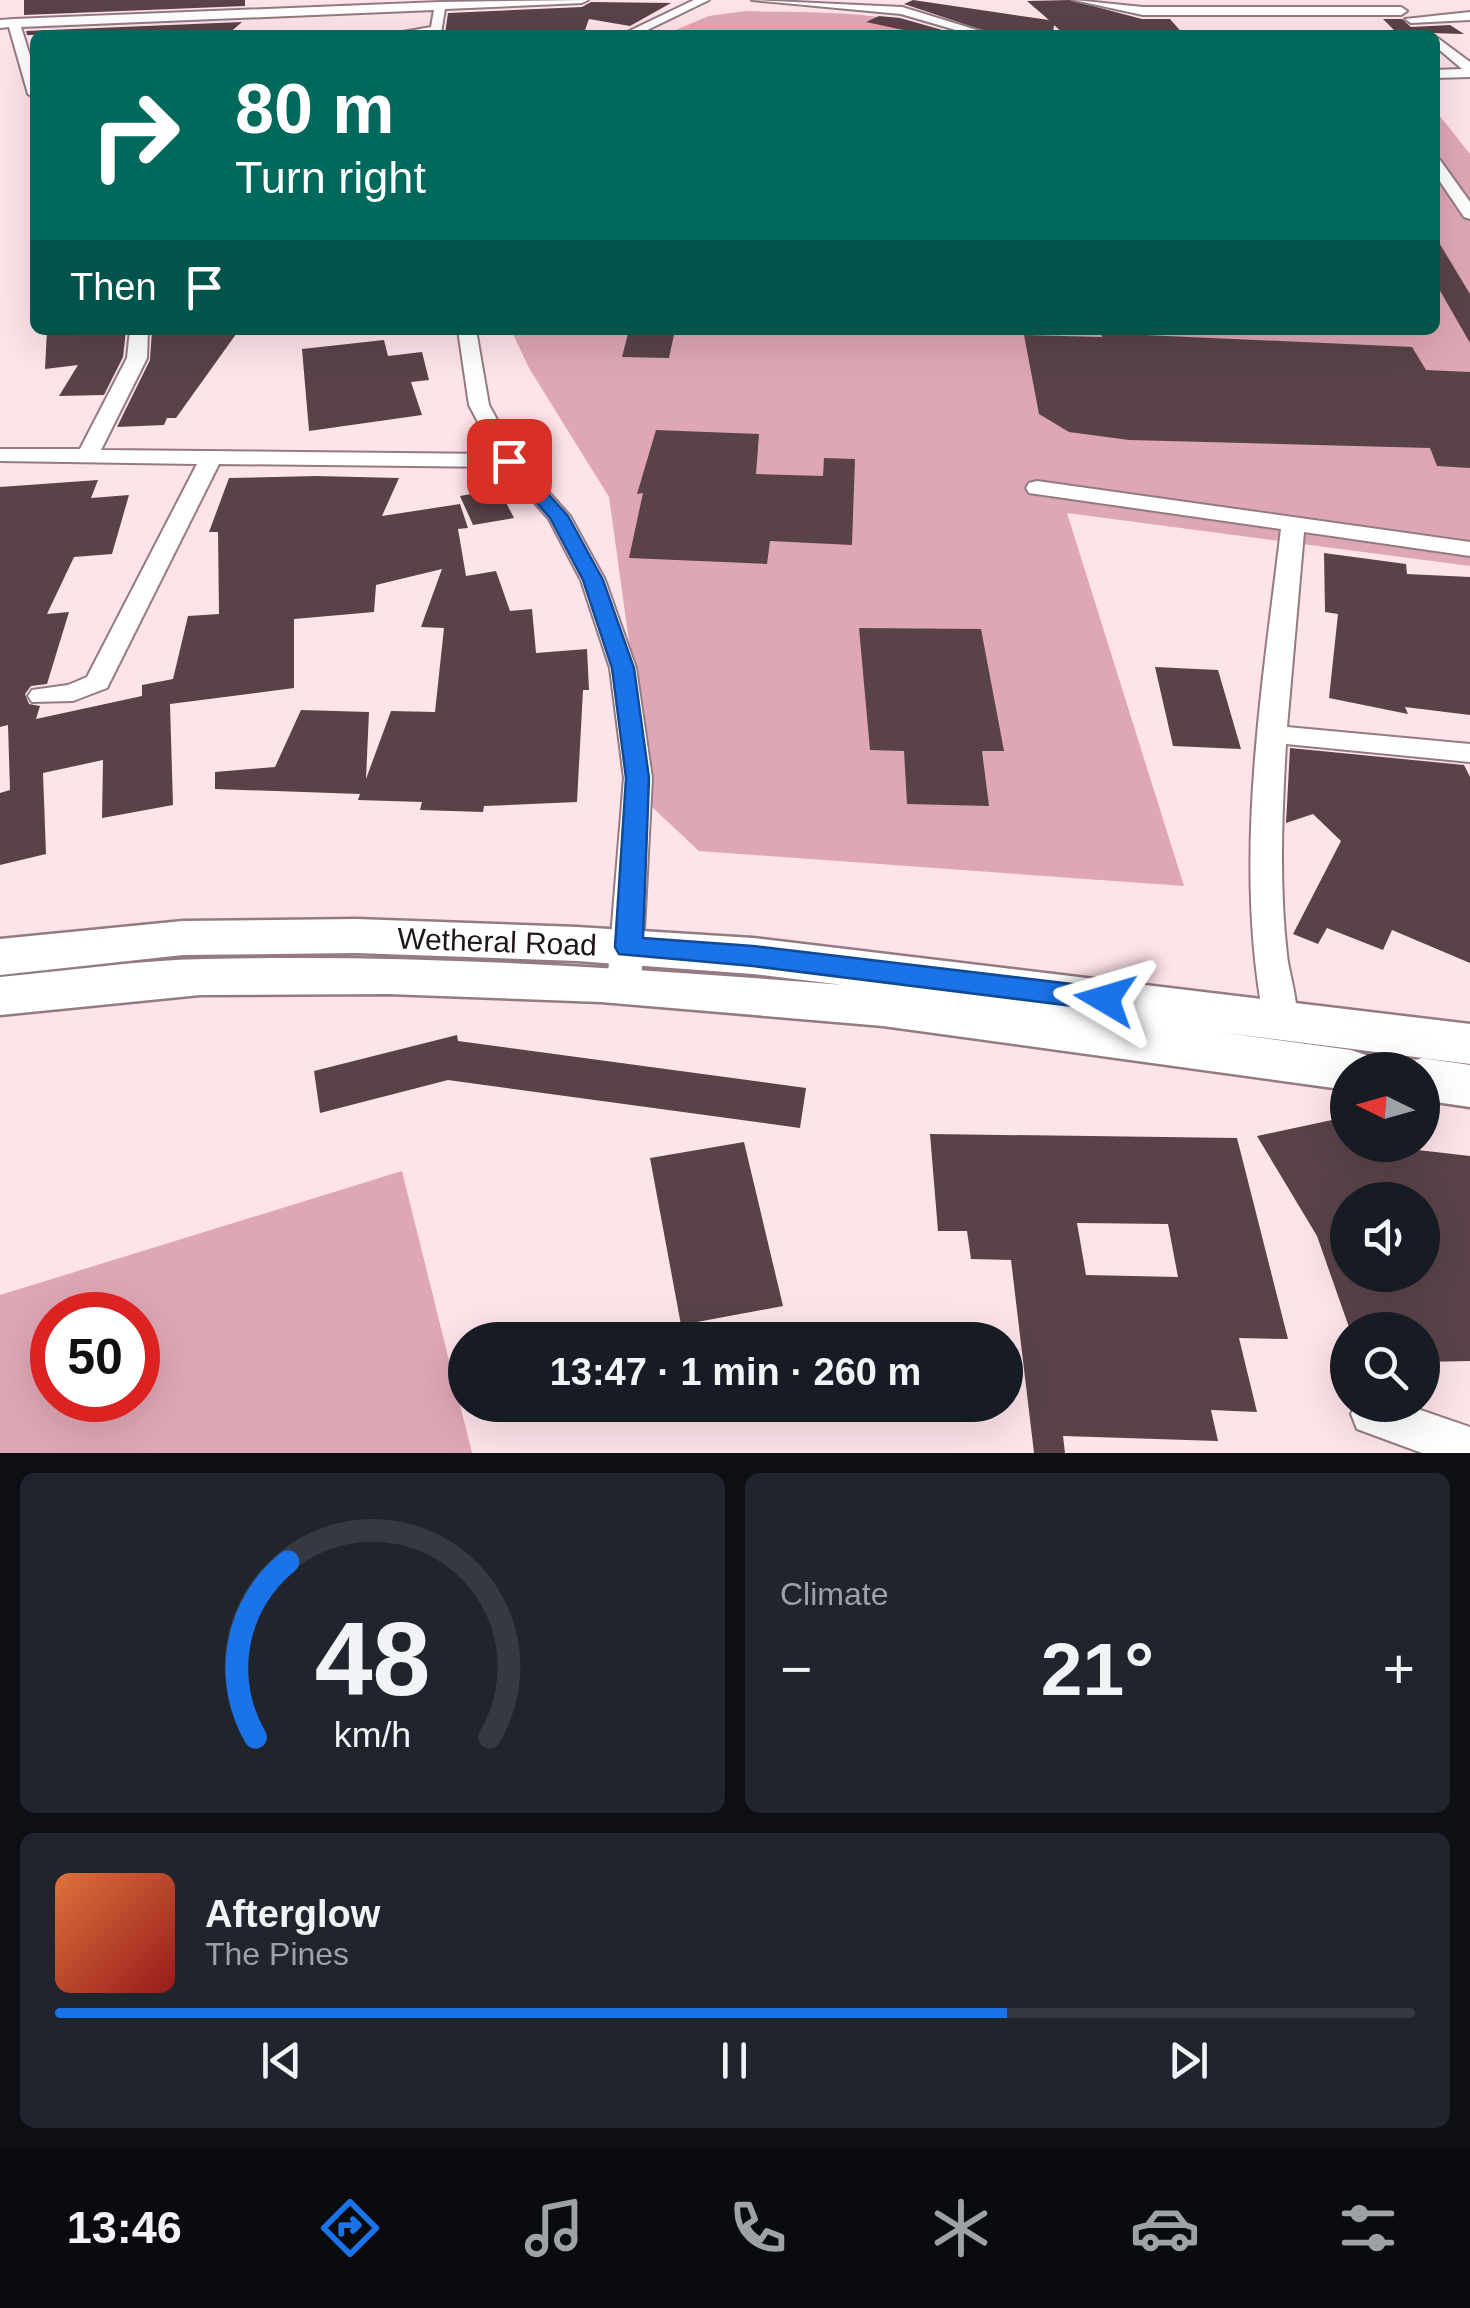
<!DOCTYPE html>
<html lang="en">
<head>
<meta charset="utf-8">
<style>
  :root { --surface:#171b24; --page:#20242c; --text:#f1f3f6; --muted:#9ea1a6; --line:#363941; --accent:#1a73e8 }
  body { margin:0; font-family:Helvetica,sans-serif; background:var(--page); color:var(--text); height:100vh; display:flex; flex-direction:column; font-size:38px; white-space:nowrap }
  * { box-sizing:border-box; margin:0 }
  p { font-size:32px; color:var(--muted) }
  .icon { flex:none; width:55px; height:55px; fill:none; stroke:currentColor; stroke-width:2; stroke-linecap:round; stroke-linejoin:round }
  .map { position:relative; height:1453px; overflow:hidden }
  .details { display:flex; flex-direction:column; gap:20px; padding:20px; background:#0d0f14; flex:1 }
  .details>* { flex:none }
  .top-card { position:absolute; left:30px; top:30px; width:1410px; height:305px; border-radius:15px; box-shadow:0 10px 40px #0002; background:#00695c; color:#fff; overflow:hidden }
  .needle { width:65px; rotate:275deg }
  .buttons { position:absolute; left:1330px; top:1052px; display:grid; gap:20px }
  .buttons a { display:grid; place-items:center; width:110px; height:110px; border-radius:50%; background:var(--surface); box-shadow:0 10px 40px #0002; font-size:50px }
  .speed { position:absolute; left:30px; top:1292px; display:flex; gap:20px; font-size:50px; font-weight:700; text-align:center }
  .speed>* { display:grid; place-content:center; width:130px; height:130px; border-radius:50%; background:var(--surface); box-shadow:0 10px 40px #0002; line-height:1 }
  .speed .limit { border:15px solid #d22; background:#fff; color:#111 }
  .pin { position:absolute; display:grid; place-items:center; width:85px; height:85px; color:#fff; margin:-42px; border-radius:20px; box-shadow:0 5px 15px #0006 }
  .me { position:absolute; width:110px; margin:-55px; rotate:277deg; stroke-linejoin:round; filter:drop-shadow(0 0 8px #0008) }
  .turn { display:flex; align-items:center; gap:35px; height:210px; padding:0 40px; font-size:45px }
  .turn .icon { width:130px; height:130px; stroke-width:2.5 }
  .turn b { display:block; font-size:70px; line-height:85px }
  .then { display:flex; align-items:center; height:95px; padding:0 40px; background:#0003; gap:20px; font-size:38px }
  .big { font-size:75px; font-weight:600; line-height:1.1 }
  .details .widget { flex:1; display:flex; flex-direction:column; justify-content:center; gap:15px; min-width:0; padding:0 35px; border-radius:15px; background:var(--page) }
  .details .dial { align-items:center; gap:0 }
  .dial svg { height:260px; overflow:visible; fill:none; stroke:var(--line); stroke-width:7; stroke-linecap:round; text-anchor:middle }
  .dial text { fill:var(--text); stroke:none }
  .song { display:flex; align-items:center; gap:30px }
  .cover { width:120px; height:120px; border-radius:15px; background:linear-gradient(135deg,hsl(20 70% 55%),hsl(0 70% 35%)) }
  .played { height:10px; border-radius:5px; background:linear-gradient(90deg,var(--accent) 70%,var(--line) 70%) }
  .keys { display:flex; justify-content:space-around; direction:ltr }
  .heat { display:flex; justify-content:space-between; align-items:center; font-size:55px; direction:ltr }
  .details .tiles { flex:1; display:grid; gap:20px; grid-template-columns:1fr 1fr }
  .widget:last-child { grid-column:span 2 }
  .trip { position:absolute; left:448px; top:1322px; width:575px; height:100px; border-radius:50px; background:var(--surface); box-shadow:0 10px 40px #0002; font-weight:600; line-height:100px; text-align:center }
  .tabs { display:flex; height:160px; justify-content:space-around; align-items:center; background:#090b0e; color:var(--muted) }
  .tabs .icon { width:70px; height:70px }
  .tabs .current { color:var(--accent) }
  .tabs b { font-size:45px; color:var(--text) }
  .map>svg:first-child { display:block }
  .green { fill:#dfa7b5; fill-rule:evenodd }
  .building { fill:#594349; fill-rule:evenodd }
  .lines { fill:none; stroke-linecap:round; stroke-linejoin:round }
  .street-casing { stroke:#937b81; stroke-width:4 }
  .secondary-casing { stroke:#937b81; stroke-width:5 }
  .street { fill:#fff; fill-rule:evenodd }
  .secondary { fill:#fff; fill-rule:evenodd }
  .route { fill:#1a73e8; stroke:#114b97; stroke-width:2.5 }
  .labels { text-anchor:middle; stroke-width:10; stroke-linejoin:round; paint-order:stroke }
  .street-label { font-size:30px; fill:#1f1618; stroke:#fff }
</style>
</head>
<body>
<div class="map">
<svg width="1470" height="1453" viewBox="0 0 1470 1453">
  <rect width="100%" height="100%" fill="#fee3e9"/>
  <path class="green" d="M746,11c67,2 142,-2 205,24h-287l45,-19z
    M1435,110l35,44v412l-403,-53 117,373 -485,-35 -47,-44 -43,-310 -80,-129 -18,-38h924z
    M402,1171l70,282h-472v-158zM52,1315h86v85h-86z"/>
  <path class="building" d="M24,0h221v6l-221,9z
    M913,0l136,20 -22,-19 43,-1 72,19h28l14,16h-119l-11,-10 -1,10h-56l-93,-31z
    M591,2l80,1 -41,23 -41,-7 -5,14 -139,1 3,-21 134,-6z
    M879,16l21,2 60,17 -43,-2 -51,-11z
    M1383,19h19l9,8 39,-2 14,9 -68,-2z
    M242,22l-15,13h-200l-1,-4z
    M1435,236l35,58v49l-35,-61z
    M47,330h79l-3,27 -19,38 -45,1 19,-31 -33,4z
    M152,330h87l-63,88h-9l-3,7 -47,2 33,-67z
    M629,330h46l-6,28 -47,-1z
    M1101,333l311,14 14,23 44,2v96l-33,-2 -7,-18 -301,-8 -60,-8 -30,-18 -15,-79 78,2z
    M384,340l4,16 34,-4 7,28 -18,2 11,33 -113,16 -7,-82z
    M656,430l103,4 -3,40 67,2 1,-18 31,1 -3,86 -82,-4 -3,23 -138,-6 14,-65 -6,1z
    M316,476l83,2 -17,38 78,-12 8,24 -10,1 8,47 30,-5 14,40 22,-2 4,44 51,-4 2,41h-6l-6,112 -93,4 -1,6 -63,-2 2,-8 -64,-2 2,-6 -145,-5v-17l60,-5 26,-57 68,2 -3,67 25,-68 44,1 9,-84 -23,-1 21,-58 -66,16 -2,27 -80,7v69l-124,16 3,101 -71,13 1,-58 -60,13 3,81 -46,11v-72l10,-3 -2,-65 -8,2v-240l98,-7 -7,18 38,-3 -17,59 -38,3 -27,57 22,-2 -22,72 -16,2 -6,8 4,10 11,2 -4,13 106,-23v-11l31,-6 15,-63 31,-2 -1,-82h-9l20,-54z
    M499,489l15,29 -41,7 -13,-29z
    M1324,553l82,11 1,10 63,3v138l-65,-8 3,7 -79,-16 9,-84 -13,-2z
    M859,628l122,1 23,122h-22l7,55 -82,-2 -3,-53 -34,-1z
    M1155,667l63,3 23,79 -68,-3z
    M1290,748l174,17 6,12v186l-78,-33 -9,20 -56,-22 -9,16 -25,-10 48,-93 -28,-27 -27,9z
    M457,1035l1,6 348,47 -6,40 -352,-48 -128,33 -6,-42z
    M1332,1120l16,25h58l3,4 61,7v205l-48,1v-32h-72l-33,-94 -60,-100zM1348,1200h74v75h-74z
    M930,1134l307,4 51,201 -49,-1 18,74 -46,-2 7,31 -155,-5 2,17h-31l-23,-193 -40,-1 -4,-28h-29zM1077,1223l91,1 10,53 -92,-2z
    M744,1142l39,164 -102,19 -31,-167z"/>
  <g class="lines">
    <g class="street-casing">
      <path id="street" d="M588,0l-6,3 -137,6 -4,24 -55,2 45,-8 3,-17 -413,17 14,45v26l-7,-4 -19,-67 -9,1v-8l14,-1 426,-17z
        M694,0h15l-72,35h-16z
        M752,0l150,7 91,28h-20l-72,-21z
        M1074,0l69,7h258l6,4 -6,4h-258z
        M1470,12v8l-59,3 -6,-4z
        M1435,36l35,26v15l-35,1v-8l27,-1 -27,-23z
        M1435,158l5,2 30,42v17l-6,-2 -29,-43z
        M130,330h18l-1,28 -46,92 394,4 -26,-49 -11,-75h18l13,75 29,53 52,58 35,64 31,88 16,110 -11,208 -5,9 -12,4 -12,-4 -5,-9 17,-208 -14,-110 -29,-88 -32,-61 -46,-52 -284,-3 -112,224 -34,13 -41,1 -4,-6 4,-6 36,-5 19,-8 110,-213 -197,-3v-12h80l47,-91z
        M1037,481l433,61v14l-166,-24 -17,195 183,17v18l-184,-18c-4,70 -7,141 1,211 2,21 16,57 6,75l-12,4 -12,-4 -5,-9c-31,-161 -2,-331 17,-492l-252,-36 -3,-5 3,-5z
        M1355,1405h51l64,22v26h-48l-65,-24 -6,-15z"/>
    </g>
    <g class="secondary-casing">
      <path id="secondary" d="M356,919l221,8 176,11 717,86v40l-252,-32 133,18 18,6 7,14h-28v20l-465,-64 -282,-24 -213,-8 -188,1 -200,20v-38c68,-6 137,-17 205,-18 213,-5 425,9 638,26l-90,-11 -176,-13 -221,-8 -173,2 -183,20v-36l183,-18z
        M1422,1058l48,7v42l-48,-7v-30h-21l3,-6z"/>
    </g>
    <use href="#street" class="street"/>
    <use href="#secondary" class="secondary"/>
  </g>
  <path class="route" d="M509,455l6,2 53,59 35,64 31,88 15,110 -6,160 110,8 352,42 10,3 4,8 -4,8 -10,3 -352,-44 -134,-12 -4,-7 11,-169 -14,-110 -29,-88 -33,-62 -50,-57z"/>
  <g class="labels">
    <g class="street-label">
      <text transform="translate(497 942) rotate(2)" y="10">Wetheral Road</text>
    </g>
  </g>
</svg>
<div class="buttons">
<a><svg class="needle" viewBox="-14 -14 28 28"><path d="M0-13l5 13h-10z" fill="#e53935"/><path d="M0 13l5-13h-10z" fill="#9ea1a6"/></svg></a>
<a><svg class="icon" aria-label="sound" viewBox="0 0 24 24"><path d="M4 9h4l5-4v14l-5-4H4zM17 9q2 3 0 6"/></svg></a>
<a><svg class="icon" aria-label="search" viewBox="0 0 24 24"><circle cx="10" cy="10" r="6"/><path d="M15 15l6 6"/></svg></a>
</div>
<div class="speed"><div class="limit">50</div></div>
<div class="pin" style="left:509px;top:461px;background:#d93025"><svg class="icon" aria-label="arrive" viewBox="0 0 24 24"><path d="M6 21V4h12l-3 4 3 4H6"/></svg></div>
<svg class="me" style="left:1105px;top:999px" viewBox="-20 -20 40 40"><path d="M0-17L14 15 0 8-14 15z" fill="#1a73e8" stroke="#fff" stroke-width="4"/></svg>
<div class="trip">13:47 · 1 min · 260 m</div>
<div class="top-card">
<div class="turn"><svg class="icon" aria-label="right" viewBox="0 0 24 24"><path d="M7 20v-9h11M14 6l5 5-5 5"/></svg><div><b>80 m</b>Turn right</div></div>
<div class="then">Then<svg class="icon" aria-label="arrive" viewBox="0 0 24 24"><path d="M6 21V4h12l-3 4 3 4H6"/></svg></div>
</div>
</div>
<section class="details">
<div class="tiles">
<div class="widget dial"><svg viewBox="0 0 100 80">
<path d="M14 69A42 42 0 1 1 86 69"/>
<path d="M14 69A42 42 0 0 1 24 15" stroke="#1a73e8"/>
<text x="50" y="56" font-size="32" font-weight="700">48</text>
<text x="50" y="72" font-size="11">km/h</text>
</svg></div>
<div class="widget"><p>Climate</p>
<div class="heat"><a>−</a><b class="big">21°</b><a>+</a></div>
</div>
<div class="widget">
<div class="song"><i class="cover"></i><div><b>Afterglow</b><p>The Pines</p></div></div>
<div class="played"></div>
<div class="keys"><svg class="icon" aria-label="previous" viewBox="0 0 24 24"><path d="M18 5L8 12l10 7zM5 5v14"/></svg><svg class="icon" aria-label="pause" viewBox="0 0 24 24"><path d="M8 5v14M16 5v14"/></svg><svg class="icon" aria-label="next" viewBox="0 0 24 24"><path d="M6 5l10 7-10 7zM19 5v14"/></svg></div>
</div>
</div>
</section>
<nav class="tabs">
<b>13:46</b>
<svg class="icon current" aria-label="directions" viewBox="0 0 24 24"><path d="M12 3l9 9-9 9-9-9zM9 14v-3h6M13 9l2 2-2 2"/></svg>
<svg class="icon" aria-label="music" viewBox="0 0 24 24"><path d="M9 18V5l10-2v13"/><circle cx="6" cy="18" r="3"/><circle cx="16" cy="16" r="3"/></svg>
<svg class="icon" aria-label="phone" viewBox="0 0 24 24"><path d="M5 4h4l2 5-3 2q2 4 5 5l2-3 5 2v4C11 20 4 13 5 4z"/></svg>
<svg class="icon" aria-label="climate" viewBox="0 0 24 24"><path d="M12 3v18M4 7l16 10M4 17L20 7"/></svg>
<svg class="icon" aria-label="car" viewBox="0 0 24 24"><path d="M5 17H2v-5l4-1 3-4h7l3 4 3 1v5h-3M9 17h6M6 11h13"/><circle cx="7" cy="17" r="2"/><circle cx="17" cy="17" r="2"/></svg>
<svg class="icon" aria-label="filters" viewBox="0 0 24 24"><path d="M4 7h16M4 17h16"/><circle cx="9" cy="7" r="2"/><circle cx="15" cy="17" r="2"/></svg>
</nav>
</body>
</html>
